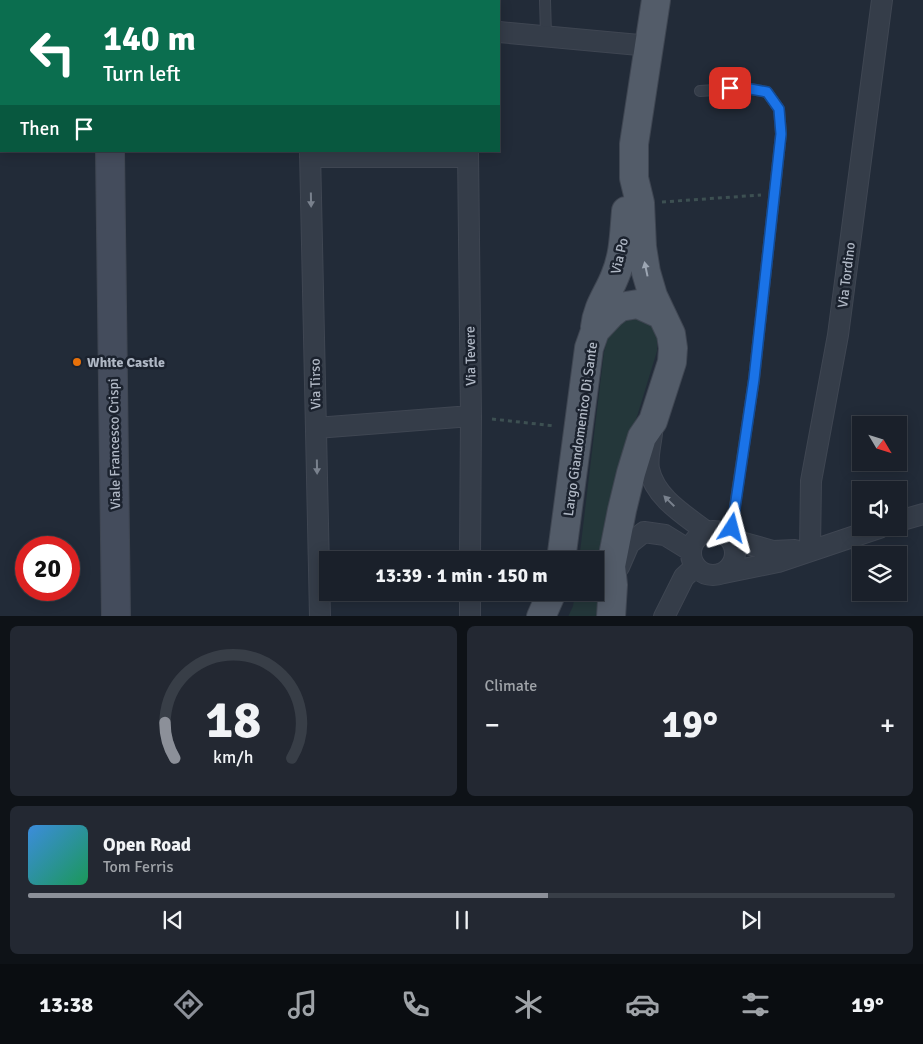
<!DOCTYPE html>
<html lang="en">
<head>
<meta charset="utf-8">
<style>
  :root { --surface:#1a202a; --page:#232832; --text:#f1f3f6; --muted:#9fa3a8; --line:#383e47; --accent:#8c9099 }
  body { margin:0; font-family:Signika,sans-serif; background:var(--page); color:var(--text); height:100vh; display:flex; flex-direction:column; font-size:19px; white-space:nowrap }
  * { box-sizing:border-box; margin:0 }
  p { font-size:16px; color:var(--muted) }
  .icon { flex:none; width:28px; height:28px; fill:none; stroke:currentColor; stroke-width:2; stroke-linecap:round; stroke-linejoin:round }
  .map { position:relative; height:616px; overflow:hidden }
  .panel { display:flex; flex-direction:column; gap:10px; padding:10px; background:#0e1217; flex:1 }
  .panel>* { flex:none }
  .guide { position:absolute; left:0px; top:0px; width:500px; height:152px; box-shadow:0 2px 12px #0003,0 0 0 1px var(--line); background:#0b6e4f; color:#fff; overflow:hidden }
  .needle { width:32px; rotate:128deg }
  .buttons { position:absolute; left:852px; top:416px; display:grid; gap:10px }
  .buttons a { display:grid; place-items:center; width:55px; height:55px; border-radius:0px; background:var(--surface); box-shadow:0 2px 12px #0003,0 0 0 1px var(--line); font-size:25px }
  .speed { position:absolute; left:15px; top:536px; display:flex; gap:10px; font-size:25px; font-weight:700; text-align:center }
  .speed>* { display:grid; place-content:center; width:65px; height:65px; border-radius:50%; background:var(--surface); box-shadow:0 2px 12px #0003,0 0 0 1px var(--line); line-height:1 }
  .speed .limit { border:8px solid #d22; background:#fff; color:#111 }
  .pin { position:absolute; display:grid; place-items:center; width:42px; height:42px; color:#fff; margin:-21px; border-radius:10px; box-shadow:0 2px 8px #0006 }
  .me { position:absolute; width:55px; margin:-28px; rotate:9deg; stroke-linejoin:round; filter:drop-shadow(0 0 4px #0008) }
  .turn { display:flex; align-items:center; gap:18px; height:105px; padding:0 20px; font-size:22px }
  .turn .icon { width:65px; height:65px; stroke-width:2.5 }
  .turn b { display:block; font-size:35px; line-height:42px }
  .then { display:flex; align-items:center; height:48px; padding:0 20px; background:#0003; gap:10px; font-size:19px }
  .big { font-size:38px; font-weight:800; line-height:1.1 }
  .panel .widget { flex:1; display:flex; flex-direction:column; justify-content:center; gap:8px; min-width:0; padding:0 18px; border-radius:8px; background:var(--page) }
  .panel .dial { align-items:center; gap:0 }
  .dial svg { height:130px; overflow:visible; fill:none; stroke:var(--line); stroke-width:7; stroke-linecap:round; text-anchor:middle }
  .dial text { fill:var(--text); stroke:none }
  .song { display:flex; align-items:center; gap:15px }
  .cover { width:60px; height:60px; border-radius:8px; background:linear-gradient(135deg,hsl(210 70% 55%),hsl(150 70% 35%)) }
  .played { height:5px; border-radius:2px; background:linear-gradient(90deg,var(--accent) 60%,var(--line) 60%) }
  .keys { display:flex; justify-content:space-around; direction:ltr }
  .heat { display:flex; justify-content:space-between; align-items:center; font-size:28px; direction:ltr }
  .panel .tiles { flex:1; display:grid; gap:10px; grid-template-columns:1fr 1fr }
  .widget:last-child { grid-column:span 2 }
  .trip { position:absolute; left:319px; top:551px; width:285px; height:50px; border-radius:0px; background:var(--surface); box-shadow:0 2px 12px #0003,0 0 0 1px var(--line); font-weight:800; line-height:50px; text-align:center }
  .menu { display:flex; height:80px; justify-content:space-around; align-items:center; background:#0a0d11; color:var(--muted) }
  .menu .icon { width:35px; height:35px }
  .menu .active { color:var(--accent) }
  .menu b { font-size:22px; color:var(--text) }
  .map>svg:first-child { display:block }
  .green { fill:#24373a }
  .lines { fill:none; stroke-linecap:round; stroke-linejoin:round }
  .lane-casing { stroke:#3f4652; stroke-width:12 }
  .street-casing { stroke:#3f4652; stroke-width:22 }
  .secondary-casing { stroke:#3f4652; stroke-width:30 }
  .primary-casing { stroke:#3f4652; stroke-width:30 }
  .path { stroke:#3d5052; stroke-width:3; stroke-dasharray:4 4; stroke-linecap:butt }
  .lane { stroke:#353d49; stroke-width:10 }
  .street { stroke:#353d49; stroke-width:20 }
  .secondary { stroke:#444c5c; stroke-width:28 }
  .primary { stroke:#535c69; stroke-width:28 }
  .oneway { fill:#79818d }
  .oneway2 { fill:#9da6b3 }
  .route-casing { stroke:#114b97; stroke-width:12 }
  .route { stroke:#1a73e8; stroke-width:9 }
  .food-dot { fill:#e8710a; stroke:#1b222e; stroke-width:2 }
  .labels { text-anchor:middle; stroke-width:5; stroke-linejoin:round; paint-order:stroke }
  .street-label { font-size:14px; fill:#b0b8c5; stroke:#1b222e }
  .poi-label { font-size:14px; font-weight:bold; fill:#b0b8c5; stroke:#1b222e; text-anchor:start }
</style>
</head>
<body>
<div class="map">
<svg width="923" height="617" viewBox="0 0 923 617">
  <rect width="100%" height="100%" fill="#222b38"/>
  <path class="green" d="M630,315l20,8 7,15v13l-22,72 -32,135 -6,58 -29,1 5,-11 2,-13 20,-1v-32h-16l25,-208 6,-22z"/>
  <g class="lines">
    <g class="lane-casing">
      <path id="lane" d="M545,0l1,35
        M700,91l45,-3 22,4 12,17 2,25 -27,245 -24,160"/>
    </g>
    <g class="street-casing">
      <path id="street" d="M307,0v1
        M468,0v1
        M499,32l151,14
        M0,60h1
        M310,151l10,466
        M468,151l3,265 -1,144
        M310,157h158
        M316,428l155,-12
        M652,433c-1,11 -5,25 -3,36 6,29 36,46 58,63
        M899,521l24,-7
        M691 553a22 22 0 1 1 44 0a22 22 0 1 1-44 0Z
        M730,539l43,12 22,-1
        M810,550l1,-69 27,-146 44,-335
        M619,567l10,-23 15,-12 21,3 26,16
        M719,574l59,-12 101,-34
        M470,617v-25
        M664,617l20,-40 11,-10"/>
    </g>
    <g class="secondary-casing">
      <path id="secondary" d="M107,0v1
        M110,151l6,466"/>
    </g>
    <g class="primary-casing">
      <path id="primary" d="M656,0l-22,144v34l6,25 2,44 4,25 7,24 9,19
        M595,327c2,-20 13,-33 20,-51 9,-21 9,-43 11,-65
        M561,560l28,-212 6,-17 16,-17 9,-7 18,-3 24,11 9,19 2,14 -1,14 -19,59 -11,16 -11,36 -9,37 -11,56 2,19 -2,32
        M541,617l11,-25"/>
    </g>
    <path class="path" d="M662,202l99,-7
      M492,419l63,7"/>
    <use href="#lane" class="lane"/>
    <use href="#street" class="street"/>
    <use href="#secondary" class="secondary"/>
    <use href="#primary" class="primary"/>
  </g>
  <defs><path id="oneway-solid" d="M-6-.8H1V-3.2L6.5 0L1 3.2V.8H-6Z" transform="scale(1.25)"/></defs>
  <g class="oneway">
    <use href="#oneway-solid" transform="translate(311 200) rotate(89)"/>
    <use href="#oneway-solid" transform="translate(317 467) rotate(89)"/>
    <use href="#oneway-solid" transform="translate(669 501) rotate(-135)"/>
  </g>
  <use class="oneway2" href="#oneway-solid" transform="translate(646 269) rotate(-102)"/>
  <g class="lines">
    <g class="route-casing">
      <path id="route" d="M730,88h15l22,4 12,17 2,25 -27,245 -22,149"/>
    </g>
    <use href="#route" class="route"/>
  </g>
  <circle class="food-dot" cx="77" cy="362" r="5"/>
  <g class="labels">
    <g class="street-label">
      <text transform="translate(619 256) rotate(-77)" y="5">Via Po</text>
      <text transform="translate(846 275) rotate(-83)" y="5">Via Tordino</text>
      <text transform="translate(470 356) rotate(-91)" y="5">Via Tevere</text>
      <text transform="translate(315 384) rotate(-91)" y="5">Via Tirso</text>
      <text transform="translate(580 429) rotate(-82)" y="5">Largo Giandomenico Di Sante</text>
      <text transform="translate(114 444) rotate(-91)" y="5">Viale Francesco Crispi</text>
    </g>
    <g class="poi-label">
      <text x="87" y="367">White Castle</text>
    </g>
  </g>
</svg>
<div class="buttons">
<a><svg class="needle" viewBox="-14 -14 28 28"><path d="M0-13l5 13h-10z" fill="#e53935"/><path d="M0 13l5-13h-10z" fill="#9fa3a8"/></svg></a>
<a><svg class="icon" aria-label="sound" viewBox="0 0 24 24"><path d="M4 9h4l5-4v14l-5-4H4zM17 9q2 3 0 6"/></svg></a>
<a><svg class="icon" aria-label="layers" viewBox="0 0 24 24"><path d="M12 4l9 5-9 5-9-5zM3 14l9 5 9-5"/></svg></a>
</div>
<div class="speed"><div class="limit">20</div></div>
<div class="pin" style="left:730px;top:88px;background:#d93025"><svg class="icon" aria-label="arrive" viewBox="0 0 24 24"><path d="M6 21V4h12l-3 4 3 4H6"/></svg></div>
<svg class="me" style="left:732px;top:528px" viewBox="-20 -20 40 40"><path d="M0-17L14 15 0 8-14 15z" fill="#1a73e8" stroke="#fff" stroke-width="4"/></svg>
<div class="trip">13:39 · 1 min · 150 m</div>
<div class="guide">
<div class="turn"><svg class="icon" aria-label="left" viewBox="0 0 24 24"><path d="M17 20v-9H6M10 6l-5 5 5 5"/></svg><div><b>140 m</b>Turn left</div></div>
<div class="then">Then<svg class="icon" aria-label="arrive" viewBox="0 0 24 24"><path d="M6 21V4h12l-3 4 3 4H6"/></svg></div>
</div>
</div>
<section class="panel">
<div class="tiles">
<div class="widget dial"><svg viewBox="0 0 100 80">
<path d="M14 69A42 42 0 1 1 86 69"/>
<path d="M14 69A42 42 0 0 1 8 47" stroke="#8c9099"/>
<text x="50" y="56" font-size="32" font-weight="700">18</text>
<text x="50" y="72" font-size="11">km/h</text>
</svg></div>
<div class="widget"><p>Climate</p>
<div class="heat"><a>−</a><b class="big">19°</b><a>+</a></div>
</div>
<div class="widget">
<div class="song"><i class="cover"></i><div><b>Open Road</b><p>Tom Ferris</p></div></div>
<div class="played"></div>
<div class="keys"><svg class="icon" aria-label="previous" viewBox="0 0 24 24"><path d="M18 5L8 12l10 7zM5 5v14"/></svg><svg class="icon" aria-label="pause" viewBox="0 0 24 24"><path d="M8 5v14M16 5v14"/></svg><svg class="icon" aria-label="next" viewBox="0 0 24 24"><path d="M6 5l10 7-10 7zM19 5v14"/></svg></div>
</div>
</div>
</section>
<nav class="menu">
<b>13:38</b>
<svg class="icon active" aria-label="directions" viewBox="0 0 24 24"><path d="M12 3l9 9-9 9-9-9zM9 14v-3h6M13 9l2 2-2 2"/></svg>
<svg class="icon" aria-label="music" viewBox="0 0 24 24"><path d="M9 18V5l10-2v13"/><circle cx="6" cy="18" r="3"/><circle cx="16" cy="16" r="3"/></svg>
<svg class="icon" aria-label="phone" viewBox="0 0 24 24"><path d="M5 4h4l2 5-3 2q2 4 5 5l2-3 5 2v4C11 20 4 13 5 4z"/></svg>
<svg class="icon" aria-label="climate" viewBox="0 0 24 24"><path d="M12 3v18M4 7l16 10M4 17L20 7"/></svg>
<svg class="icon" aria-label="car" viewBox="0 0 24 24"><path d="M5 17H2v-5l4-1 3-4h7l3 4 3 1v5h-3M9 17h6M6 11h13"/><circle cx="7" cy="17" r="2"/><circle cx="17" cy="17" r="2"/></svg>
<svg class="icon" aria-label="filters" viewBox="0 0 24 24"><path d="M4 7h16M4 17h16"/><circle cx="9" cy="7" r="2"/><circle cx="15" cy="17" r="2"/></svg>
<b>19°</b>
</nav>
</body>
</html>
